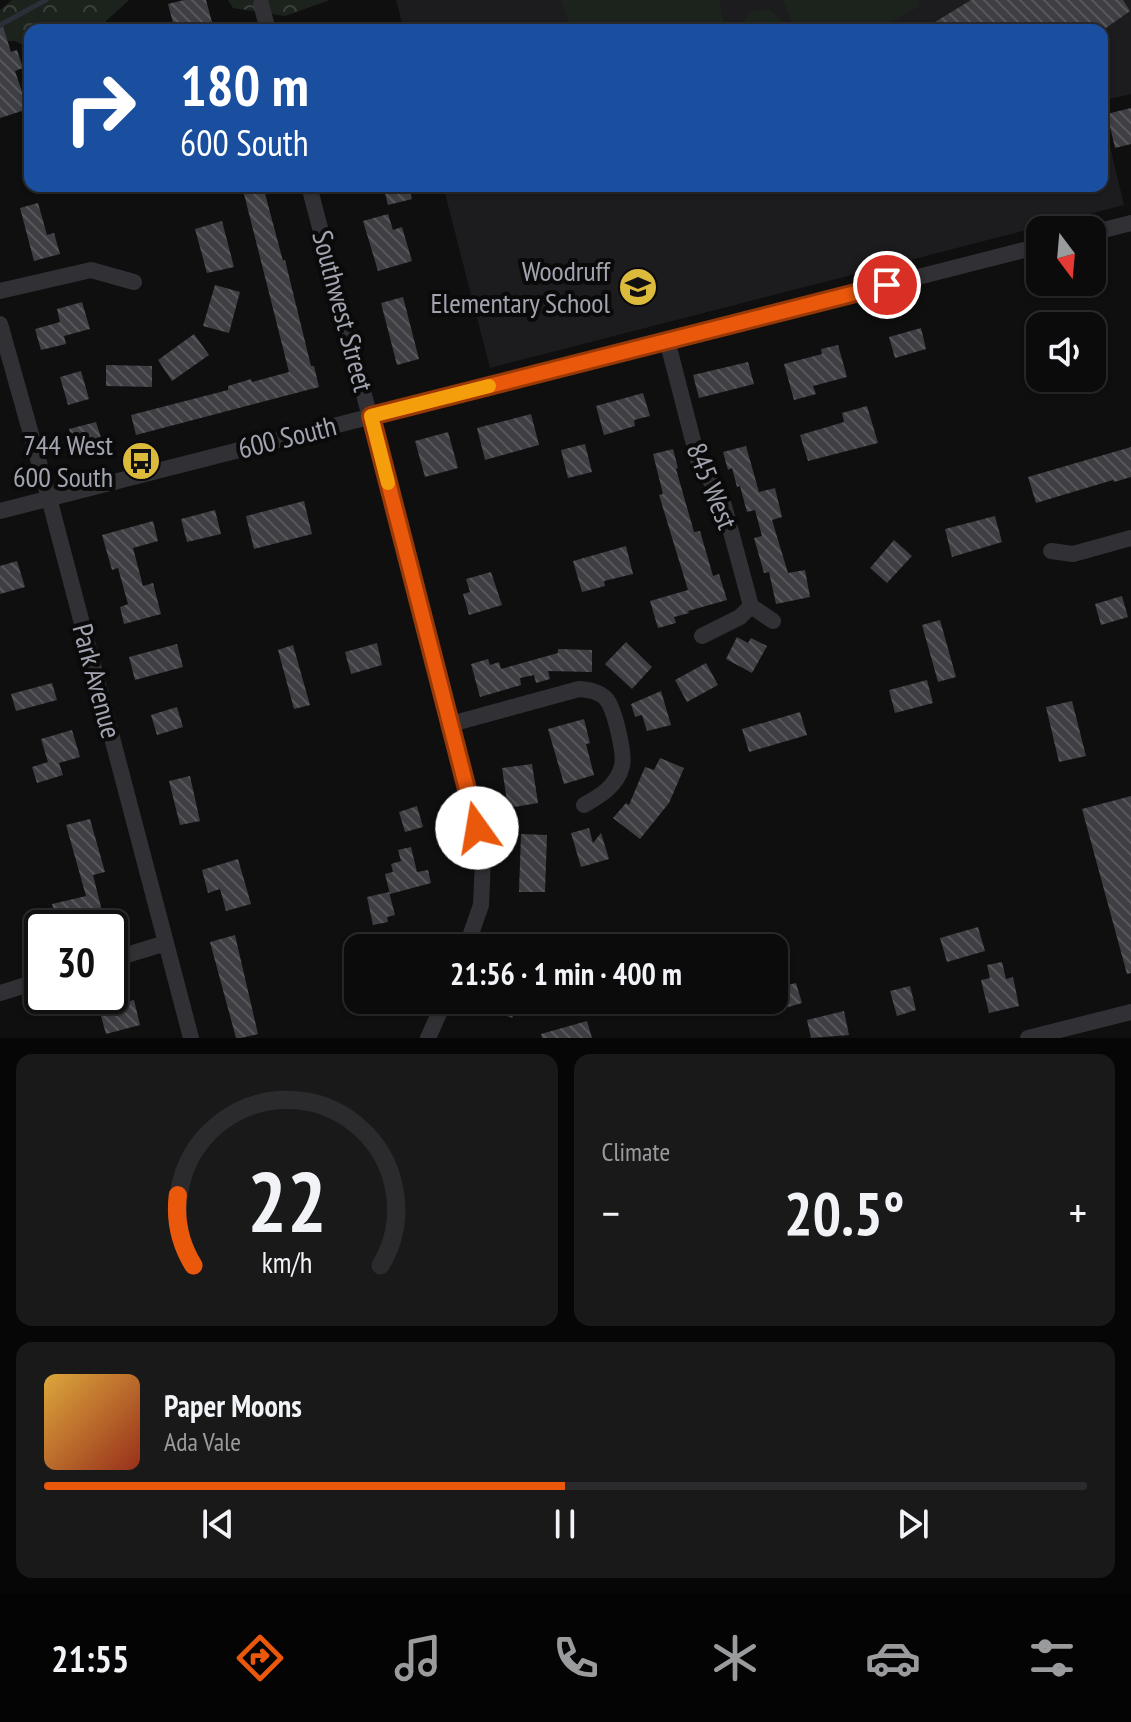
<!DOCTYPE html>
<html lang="en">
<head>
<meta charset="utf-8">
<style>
  :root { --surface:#0b0b0c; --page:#19191a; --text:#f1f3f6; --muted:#9a9b9d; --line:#2b2b2d; --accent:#ea580c }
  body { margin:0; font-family:"PT Sans Narrow",sans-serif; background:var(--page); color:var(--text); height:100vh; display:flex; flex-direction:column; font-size:30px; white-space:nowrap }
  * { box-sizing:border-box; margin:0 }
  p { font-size:26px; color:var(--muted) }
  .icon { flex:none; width:44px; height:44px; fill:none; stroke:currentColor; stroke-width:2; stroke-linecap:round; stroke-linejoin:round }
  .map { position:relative; height:1038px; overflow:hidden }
  .side { display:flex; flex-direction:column; gap:16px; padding:16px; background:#060607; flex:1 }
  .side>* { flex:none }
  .top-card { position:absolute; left:24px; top:24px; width:1084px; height:168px; border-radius:16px; box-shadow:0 2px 6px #0004,0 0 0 2px var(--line); background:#1a4fa0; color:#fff; overflow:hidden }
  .needle { width:52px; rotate:164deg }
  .controls { position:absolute; left:1026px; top:216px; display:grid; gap:16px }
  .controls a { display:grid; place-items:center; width:80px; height:80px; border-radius:16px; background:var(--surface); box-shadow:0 2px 6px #0004,0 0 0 2px var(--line); font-size:40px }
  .speed { position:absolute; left:24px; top:910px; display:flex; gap:16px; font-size:40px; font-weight:700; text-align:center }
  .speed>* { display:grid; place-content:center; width:104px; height:104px; border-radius:50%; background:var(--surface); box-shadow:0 2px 6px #0004,0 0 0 2px var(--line); line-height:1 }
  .speed .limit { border:4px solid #111; border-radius:12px; background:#fff; color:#111 }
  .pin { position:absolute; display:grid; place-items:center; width:68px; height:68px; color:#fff; margin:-34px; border:4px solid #fff; border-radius:50%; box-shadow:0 2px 8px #0007 }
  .me { position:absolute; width:88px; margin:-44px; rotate:347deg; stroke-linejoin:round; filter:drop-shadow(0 0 6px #0008) }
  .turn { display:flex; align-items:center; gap:28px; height:168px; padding:0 24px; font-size:36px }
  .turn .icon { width:104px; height:104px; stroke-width:2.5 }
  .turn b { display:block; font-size:56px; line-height:68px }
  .big { font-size:60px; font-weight:800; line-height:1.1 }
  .side .widget { flex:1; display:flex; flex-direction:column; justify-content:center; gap:12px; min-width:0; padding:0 28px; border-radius:16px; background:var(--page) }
  .side .dial { align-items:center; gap:0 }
  .dial svg { height:208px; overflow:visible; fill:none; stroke:var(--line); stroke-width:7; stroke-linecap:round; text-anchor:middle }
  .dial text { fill:var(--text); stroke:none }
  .song { display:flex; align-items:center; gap:24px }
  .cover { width:96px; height:96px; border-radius:12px; background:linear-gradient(135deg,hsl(40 70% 55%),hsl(10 70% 35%)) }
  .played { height:8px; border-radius:4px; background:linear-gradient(90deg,var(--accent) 50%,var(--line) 50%) }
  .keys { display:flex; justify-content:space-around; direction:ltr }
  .heat { display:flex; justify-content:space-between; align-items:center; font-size:44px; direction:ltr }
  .side .tiles { flex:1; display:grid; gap:16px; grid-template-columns:1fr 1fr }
  .widget:last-child { grid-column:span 2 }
  .trip { position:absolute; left:344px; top:934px; width:444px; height:80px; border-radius:16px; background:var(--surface); box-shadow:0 2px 6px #0004,0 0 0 2px var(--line); font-weight:800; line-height:80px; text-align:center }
  .dock { display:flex; height:128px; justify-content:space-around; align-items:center; background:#040405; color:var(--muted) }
  .dock .icon { width:56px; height:56px }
  .dock .on { color:var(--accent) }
  .dock b { font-size:36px; color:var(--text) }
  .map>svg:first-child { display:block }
  .built { fill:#1c1b1d }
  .forest { fill:url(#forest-crowns) }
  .park { fill:#1c231d }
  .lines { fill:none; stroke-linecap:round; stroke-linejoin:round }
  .stream { stroke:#2a3037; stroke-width:5 }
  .building { fill:url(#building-back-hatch) }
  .minor { stroke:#313135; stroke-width:16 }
  .route-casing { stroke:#983908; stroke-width:20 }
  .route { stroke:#ea580c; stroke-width:14 }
  .slow { stroke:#f59e0b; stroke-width:14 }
  .labels { text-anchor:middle; stroke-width:8; stroke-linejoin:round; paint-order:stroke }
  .poi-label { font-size:28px; fill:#a2a4b0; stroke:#0b0a0b; text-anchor:end }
  .street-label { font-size:28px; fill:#a2a4b0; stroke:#0b0a0b }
</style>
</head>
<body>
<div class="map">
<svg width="1131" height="1038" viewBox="0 0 1131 1038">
  <defs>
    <pattern id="forest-crowns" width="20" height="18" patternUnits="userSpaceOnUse" patternTransform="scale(2)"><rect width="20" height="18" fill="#1c231d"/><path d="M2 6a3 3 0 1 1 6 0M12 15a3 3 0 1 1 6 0" fill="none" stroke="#3a403b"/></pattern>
    <pattern id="building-back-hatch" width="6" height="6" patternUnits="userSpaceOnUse" patternTransform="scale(2)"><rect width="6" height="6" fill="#3f3f43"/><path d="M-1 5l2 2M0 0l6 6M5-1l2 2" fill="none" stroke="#58585c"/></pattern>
  </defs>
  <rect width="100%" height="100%" fill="#0f0f10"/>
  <path class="built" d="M396,0h735v94l-29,7v-71h-698z
    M1102,113l22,92 -634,163 -47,-182h659z"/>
  <path class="forest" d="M12,0h117l-33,30h-66v19l-15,-8h-15v-31z
    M228,0h102l-45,16 -52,-8z"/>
  <path class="park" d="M561,0h158l7,30h-155z
    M783,0h135l2,6 -42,24h-83z
    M769,9l18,16 2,5h-46l-2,-5 9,-13z"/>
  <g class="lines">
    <path class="stream" d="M0,25l46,-25"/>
  </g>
  <path class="building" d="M184,0h22l7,26 -14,4h-24l-7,-26z
    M971,0h152l7,11 -27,19h-181z
    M3,27l8,25 6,-2 6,18 -8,3 13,38 -28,9v-90z
    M1131,108v36l-16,4 -8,-34z
    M242,186h21l20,75 2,-1 26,106h3l5,21 -183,48 -5,-20 97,-25v-4l23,-7 1,3 37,-10z
    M383,186h25l4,13 -24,6z
    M38,203l9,32 7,-2 6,21 -26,7 -14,-53z
    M388,214l5,16 9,-3 10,34 -34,10 -15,-50z
    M222,221l12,46 -27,6 -12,-44z
    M215,285l25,7 -11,41 -26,-7z
    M403,297l16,62 -22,6 -16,-62z
    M82,302l8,27 -26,7 2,8 -25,6 -6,-21 25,-7 -3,-13z
    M921,328l5,21 -31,9 -6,-21z
    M194,334l15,21 -37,26 -14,-21z
    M838,345l9,32 -34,9 3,8 -22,6 -10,-36 38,-10 -1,-5z
    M748,362l6,22 -55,14 -6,-23z
    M106,365l46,1v21l-46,-1z
    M81,371l8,28 -21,6 -8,-28z
    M643,393l7,23 -16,4 1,6 -31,9 -8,-29z
    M867,406l11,37 -70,18 -8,-26 44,-13 -2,-9z
    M531,414l8,31 -54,15 -8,-32z
    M96,422l7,22 -28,7 -6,-22z
    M448,432l10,36 -33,9 -10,-36z
    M585,444l7,28 -24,6 -7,-28z
    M746,446l13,46 16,-4 7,29 -10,3 16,53 17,-3 5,27 -34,7 -7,-32 -5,1 -10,-35 8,-2 -7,-26 -8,2 -7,-26 -3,1 -5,-19 -4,2 -5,-18z
    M1131,447v30l-17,5 -1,-2 -77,23 -8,-26z
    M673,449l5,19 -2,1 18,63 6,-1 13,45 6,-2 8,26 -39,11 1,2 -15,4 2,6 -18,5 -8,-27 38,-11 -29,-95 4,-1 -10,-40z
    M304,501l8,33 -58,15 -8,-33z
    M215,510l6,24 -34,8 -6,-23z
    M995,516l7,26 -50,15 -7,-28z
    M153,521l5,20 -25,7 10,38 10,-3 8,31 -37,10 -4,-17 8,-3 -10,-36 -6,2 -10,-35z
    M894,540l18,16 -25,27 -17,-15z
    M626,546l7,28 -29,7 1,5 -23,6 -9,-31z
    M17,561l8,26 -25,7v-28z
    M491,572l11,33 -33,10 -6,-21 7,-2 -4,-13z
    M1122,596l6,21 -27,8 -6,-21z
    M940,620l16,57 -18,5 -16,-57z
    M737,637l11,6 3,-5 16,8 -15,27 -26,-14z
    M626,642l26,25 -20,22 -27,-25z
    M377,643l5,22 -31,9 -6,-22z
    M177,644l6,23 -48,13 -6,-23z
    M293,645l17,60 -16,4 -16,-59z
    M558,649l34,1v22l-44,-1 2,8 -14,4 -2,-8 -14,3 1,7 -41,12 -9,-33 17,-5 2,6 9,-3 2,7 57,-16z
    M706,663l12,22 -31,17 -12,-22z
    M927,680l6,23 -38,10 -6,-23z
    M52,683l5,17 -41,11 -5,-17z
    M661,691l10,34 -24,6 -5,-16 -7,2 -4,-13z
    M1072,701l14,55 -27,6 -13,-55z
    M177,707l6,20 -26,8 -6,-20z
    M800,712l7,23 -58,17 -7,-23z
    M584,719l6,24 -4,1 8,31 -30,9 -16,-55z
    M72,730l8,27 -21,6 4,12 -26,8 -5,-16 16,-5 -7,-23z
    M660,758l24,10 -15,35 -29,36 -27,-21 13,-15 3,2 16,-38 9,3z
    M532,764l6,39 -30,5 -6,-40z
    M190,776l10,45 -20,4 -11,-44z
    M1131,796v177l-4,1 -45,-165z
    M417,806l6,21 -18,5 -6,-20z
    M90,819l15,53 -12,3 11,44 -46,9 -6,-24 34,-8 -20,-71z
    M589,828l4,15 8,-10 8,26 -28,8 -10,-34z
    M521,834l26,1 -2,57h-26z
    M411,847l6,25 11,-2 3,13 -41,11 -5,-20 8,-2 -2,-8 10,-3 -3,-11z
    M238,859l13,45 -25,7 -6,-22 -12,4 -6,-23z
    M389,892l6,23 -8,2 1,5 -15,3 -6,-28z
    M978,927l7,24 -38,11 -7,-24z
    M235,935l23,99 -17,4h-5l-26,-96z
    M1002,962l4,17 7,-2 6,29 -30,7 -8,-33 9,-2 -3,-13z
    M796,983l6,20 -17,5 -6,-21z
    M910,986l6,24 -19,6 -7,-25z
    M134,1000l6,25 -34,9 -7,-25z
    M497,1000h22l-7,18 -19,-8z
    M844,1011l5,24 -38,3 -4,-18z
    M587,1021l5,17h-50l-1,-4z"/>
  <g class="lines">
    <path class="minor" d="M261,4l7,26
      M309,186l161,611 13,61 -2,47 -15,43
      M1092,233l39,-10
      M0,291l91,-21 43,12
      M0,324l49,174 142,540
      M667,340l31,120 25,42 28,104 22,15
      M0,511l1040,-265
      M1051,551l22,3 58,-16
      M702,636l38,-19 11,-11
      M451,724l128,-35c10,1 21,2 28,11 8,11 18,54 15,66 -5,20 -22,30 -38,39
      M110,960l56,-17
      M0,993l42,-13
      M428,1038l17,-38
      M1028,1038l103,-26"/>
  </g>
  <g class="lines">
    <g class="route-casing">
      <path id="route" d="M477,828l-106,-412 516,-131"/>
    </g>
    <use href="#route" class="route"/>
    <path class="slow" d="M388,483l-17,-67 118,-30"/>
  </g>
  <defs>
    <g id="school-disc" transform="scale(2)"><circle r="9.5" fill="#dcba3c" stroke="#0b0a0b"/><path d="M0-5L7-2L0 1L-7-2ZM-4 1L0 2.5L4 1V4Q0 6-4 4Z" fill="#111"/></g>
    <g id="bus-disc" transform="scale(2)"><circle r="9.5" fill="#dcba3c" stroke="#0b0a0b"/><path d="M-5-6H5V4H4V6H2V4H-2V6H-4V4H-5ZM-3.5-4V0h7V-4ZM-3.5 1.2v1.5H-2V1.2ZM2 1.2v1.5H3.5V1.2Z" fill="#111"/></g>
  </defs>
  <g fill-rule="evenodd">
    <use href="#school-disc" x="638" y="287"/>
    <use href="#bus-disc" x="141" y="461"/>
  </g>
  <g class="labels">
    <g class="poi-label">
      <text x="610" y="281">Woodruff<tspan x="610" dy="32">Elementary School</tspan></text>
      <text x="113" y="455">744 West<tspan x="113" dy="32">600 South</tspan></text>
    </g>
    <g class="street-label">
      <text transform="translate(343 311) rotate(75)" y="10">Southwest Street</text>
      <text transform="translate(287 437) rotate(-14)" y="10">600 South</text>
      <text transform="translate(712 486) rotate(68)" y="10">845 West</text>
      <text transform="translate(97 681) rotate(75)" y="10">Park Avenue</text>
    </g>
  </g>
</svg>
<div class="controls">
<a><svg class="needle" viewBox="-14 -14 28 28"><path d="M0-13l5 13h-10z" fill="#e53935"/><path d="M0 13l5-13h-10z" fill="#9a9b9d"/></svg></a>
<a><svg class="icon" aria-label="sound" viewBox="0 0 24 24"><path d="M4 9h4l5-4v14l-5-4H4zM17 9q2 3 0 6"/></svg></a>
</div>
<div class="speed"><div class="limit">30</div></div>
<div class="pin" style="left:887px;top:285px;background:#d93025"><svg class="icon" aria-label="arrive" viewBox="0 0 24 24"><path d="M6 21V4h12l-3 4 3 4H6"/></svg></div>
<svg class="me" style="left:477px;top:828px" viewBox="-20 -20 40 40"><circle r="19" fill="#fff"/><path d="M0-13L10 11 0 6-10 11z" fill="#ea580c"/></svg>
<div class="trip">21:56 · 1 min · 400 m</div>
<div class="top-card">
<div class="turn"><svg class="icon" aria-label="right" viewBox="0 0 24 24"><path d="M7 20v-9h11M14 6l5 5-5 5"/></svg><div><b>180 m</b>600 South</div></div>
</div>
</div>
<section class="side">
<div class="tiles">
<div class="widget dial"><svg viewBox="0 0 100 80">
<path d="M14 69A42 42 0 1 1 86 69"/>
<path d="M14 69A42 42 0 0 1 8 42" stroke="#ea580c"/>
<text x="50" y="56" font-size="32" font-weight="700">22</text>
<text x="50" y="72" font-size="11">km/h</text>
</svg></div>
<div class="widget"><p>Climate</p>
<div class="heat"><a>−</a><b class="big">20.5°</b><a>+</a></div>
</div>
<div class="widget">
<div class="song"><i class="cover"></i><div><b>Paper Moons</b><p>Ada Vale</p></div></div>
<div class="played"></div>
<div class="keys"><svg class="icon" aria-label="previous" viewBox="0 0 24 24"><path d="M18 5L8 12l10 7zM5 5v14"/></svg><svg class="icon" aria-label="pause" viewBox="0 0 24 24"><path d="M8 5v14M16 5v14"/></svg><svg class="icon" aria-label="next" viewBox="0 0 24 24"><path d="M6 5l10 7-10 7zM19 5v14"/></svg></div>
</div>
</div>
</section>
<nav class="dock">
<b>21:55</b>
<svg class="icon on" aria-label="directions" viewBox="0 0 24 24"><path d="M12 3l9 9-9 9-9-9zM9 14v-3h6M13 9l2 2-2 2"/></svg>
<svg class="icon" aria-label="music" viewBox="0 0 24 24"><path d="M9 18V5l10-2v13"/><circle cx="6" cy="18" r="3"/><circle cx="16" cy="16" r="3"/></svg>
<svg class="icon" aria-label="phone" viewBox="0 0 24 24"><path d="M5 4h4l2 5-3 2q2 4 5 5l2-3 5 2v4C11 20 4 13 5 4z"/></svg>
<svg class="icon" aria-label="climate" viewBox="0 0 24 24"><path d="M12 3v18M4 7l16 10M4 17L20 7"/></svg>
<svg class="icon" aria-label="car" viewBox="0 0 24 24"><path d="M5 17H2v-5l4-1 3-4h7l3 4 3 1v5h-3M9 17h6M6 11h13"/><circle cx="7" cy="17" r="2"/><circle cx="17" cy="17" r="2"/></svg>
<svg class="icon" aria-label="filters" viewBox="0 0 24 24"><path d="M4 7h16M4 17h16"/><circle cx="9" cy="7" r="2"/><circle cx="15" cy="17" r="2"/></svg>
</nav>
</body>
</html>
